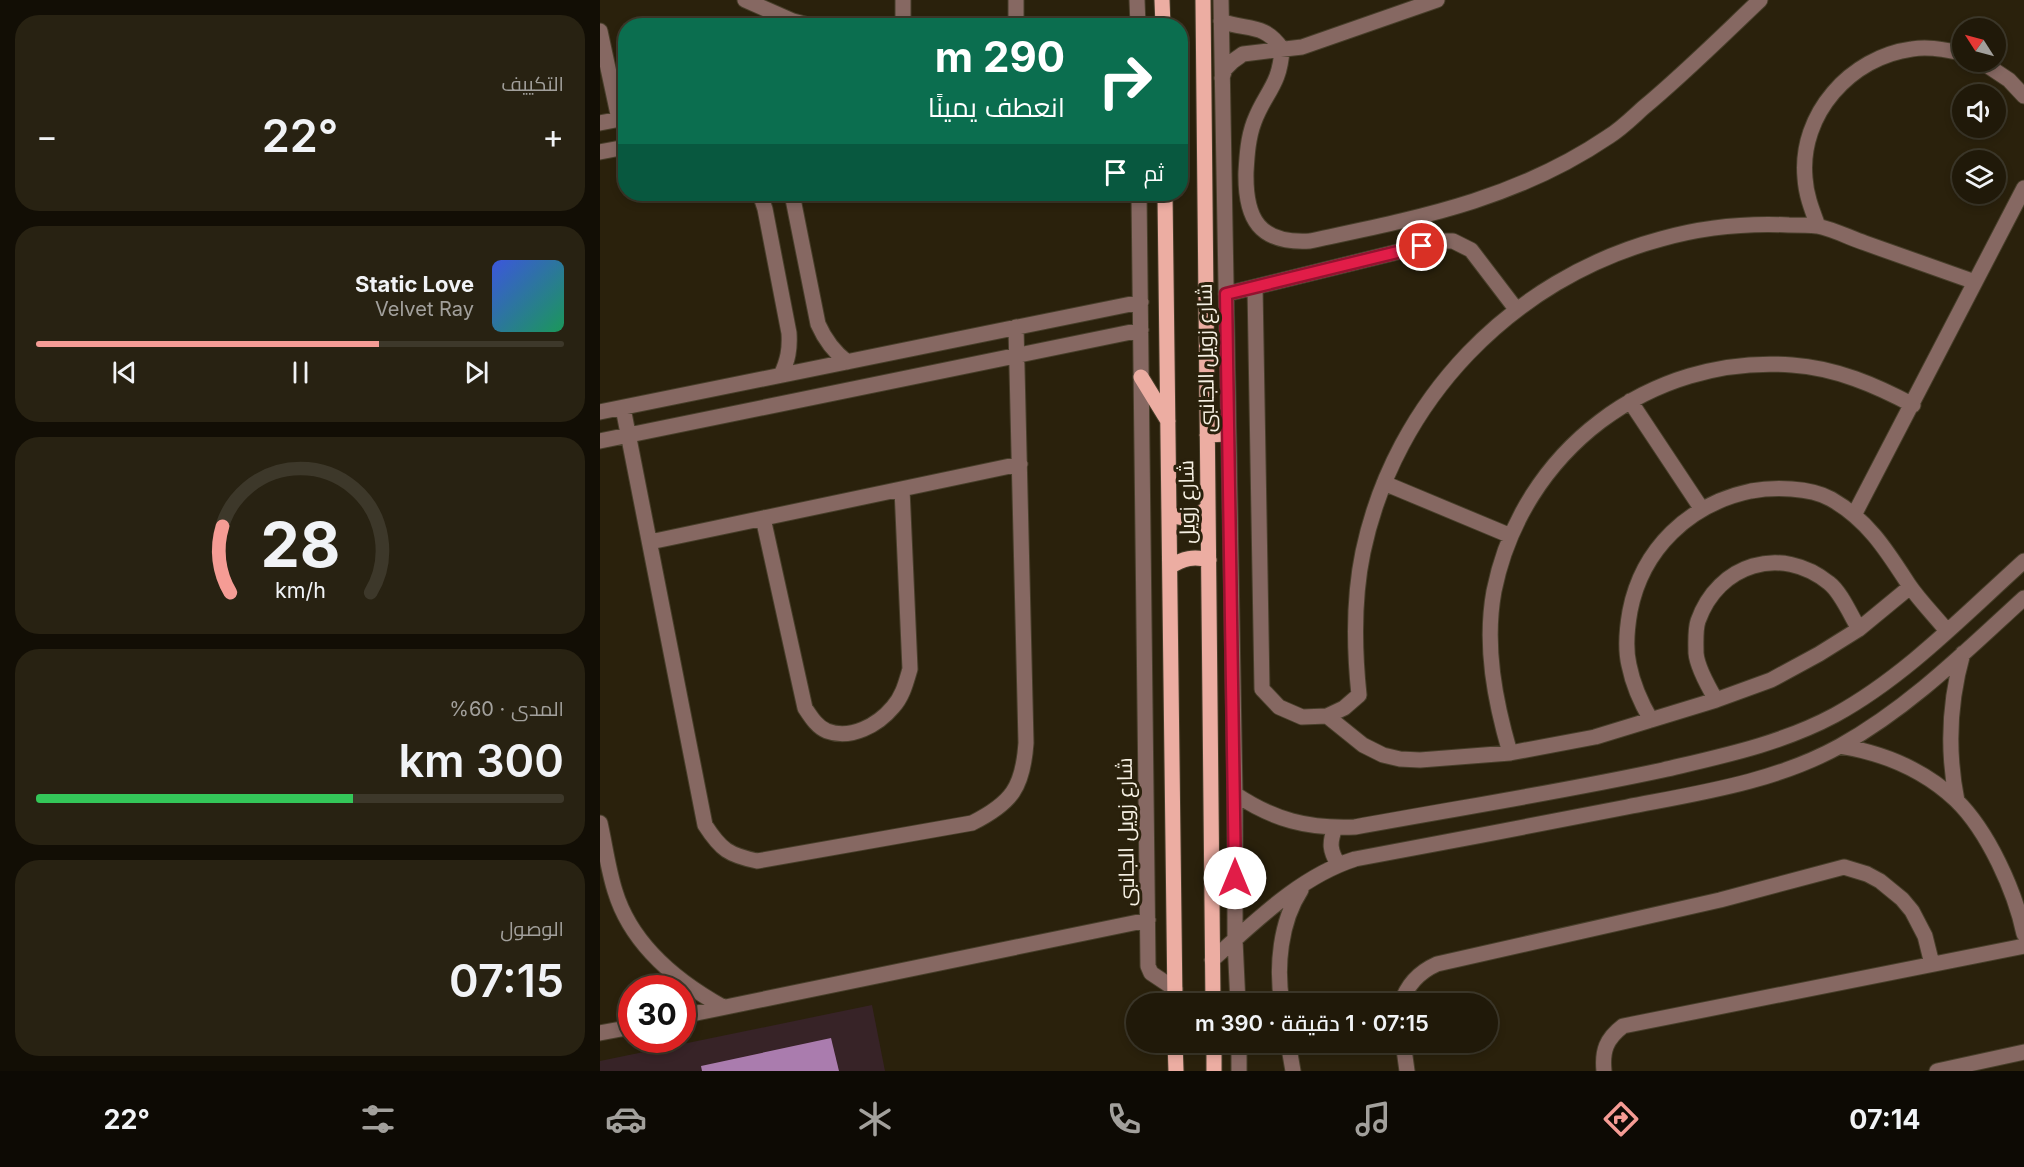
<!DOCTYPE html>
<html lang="ar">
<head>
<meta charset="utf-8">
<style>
  :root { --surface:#201909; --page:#282212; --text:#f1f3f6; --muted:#a2a09c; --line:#3d382a; --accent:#f59c95 }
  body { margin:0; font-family:Inter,Cairo,sans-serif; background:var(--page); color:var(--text); direction:rtl; height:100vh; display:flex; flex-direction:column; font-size:22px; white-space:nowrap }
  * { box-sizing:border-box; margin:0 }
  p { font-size:20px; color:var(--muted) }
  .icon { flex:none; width:33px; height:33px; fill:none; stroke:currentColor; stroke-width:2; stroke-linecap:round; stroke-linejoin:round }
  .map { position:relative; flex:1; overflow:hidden; direction:ltr }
  .details { display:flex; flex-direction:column; gap:15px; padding:15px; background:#120e05; width:600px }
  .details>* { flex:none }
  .banner { position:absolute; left:18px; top:18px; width:570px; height:183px; border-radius:24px; box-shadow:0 3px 9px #0003,0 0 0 2px var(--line); direction:rtl; background:#0b6e4f; color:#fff; overflow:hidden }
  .needle { width:39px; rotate:306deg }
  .tools { position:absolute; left:1352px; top:18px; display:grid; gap:12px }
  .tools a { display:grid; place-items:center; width:54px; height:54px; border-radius:50%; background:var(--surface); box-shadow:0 3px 9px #0003,0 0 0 2px var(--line); font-size:30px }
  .speed { position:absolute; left:18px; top:975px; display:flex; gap:12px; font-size:30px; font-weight:700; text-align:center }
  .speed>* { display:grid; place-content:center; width:78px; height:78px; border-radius:50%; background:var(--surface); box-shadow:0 3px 9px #0003,0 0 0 2px var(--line); line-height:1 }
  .speed .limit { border:9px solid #d22; background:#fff; color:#111 }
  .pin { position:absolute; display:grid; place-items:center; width:51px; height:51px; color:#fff; margin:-26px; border:3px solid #fff; border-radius:50%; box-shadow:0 2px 6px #0007 }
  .me { position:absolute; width:66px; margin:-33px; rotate:0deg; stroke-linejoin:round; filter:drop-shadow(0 0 4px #0008) }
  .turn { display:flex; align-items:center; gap:21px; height:126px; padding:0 24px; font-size:27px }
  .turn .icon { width:78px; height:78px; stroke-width:2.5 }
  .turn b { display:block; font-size:42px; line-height:51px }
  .then { display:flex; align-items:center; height:57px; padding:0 24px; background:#0003; gap:12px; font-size:22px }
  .big { font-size:45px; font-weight:600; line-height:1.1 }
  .details .card { flex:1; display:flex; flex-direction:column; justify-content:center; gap:9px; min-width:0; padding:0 21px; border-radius:24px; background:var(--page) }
  .details .dial { align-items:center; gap:0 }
  .dial svg { height:156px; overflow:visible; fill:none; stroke:var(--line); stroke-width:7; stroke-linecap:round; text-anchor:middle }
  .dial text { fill:var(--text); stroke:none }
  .song { display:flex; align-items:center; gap:18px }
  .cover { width:72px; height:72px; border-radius:9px; background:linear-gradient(135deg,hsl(230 70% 55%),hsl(150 70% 35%)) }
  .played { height:6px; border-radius:3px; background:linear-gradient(90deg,var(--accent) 65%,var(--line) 65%) }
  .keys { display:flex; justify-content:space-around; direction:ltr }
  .heat { display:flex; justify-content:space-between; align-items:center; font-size:33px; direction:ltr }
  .charge { height:9px; border-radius:4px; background:linear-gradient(90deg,#34c759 60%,var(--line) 0) }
  .trip { position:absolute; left:526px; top:993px; width:372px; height:60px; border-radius:30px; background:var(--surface); box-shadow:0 3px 9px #0003,0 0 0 2px var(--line); font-weight:600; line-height:60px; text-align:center; direction:rtl }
  .menu { display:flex; height:96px; justify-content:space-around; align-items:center; background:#0d0a04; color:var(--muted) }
  .menu .icon { width:42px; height:42px }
  .menu .on { color:var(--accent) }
  .menu b { font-size:27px; color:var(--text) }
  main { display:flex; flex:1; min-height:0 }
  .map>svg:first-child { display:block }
  .industrial { fill:#372327 }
  .building { fill:#aa7cae }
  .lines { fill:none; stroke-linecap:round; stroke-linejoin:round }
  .minor-casing { stroke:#473e2a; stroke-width:17 }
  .major-casing { stroke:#473e2a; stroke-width:17 }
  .minor { stroke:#866862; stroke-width:15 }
  .major { stroke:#ecada2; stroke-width:15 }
  .route-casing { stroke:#92132f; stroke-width:15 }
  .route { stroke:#e11d48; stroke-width:10 }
  .labels { text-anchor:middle; stroke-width:6; stroke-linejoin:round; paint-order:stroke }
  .street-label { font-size:21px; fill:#f6f0e3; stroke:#2a210c }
</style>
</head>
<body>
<main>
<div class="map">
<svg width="1424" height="1071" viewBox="0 0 1424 1071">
  <rect width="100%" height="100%" fill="#2a210c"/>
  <path class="industrial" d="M272,1005l13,66h-285v-10z"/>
  <path class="building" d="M231,1038l8,33h-137l-1,-5z"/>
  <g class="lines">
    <g class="minor-casing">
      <path id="minor" d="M145,0l48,21 19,5
        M303,0v26
        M416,0v26
        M537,0l1,26
        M621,0l14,794v146l3,64
        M621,21c25,10 43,1 61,28 -2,37 -17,43 -28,73 -6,16 -7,33 -8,50 -1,47 13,72 64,69 107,-23 205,-41 298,-104 13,-8 24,-19 35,-29 41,-34 79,-72 117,-108
        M0,31l19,88
        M1382,62l27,18 15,16
        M622,78l3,-9 8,-8 10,-7 59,-7 135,-47
        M0,123l26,-5
        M0,152l26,-5
        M160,194l5,15 24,124c1,16 -1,27 -8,42
        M192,194l26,130c7,16 15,27 29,38
        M539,194l9,772 3,7 24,16
        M1218,226c-6,-16 -12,-31 -13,-48 -6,-64 46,-121 107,-129 17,-3 33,1 50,4
        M655,287l7,402 17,18 23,10 25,-1 17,-8 15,-13c-5,-48 -6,-95 4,-143 32,-152 149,-273 298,-313 42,-12 85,-16 128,-14 9,0 19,0 28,1 16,3 33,12 48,17 37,13 73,26 110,39
        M626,294l216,-53h11l18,9 45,59
        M1030,401l71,107
        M23,408l82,417c16,25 24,30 52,36l215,-38c40,-20 51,-36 54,-80l-10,-416
        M0,412l541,-110
        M0,441l541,-111
        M784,483l127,53
        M1254,515l170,-327
        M163,518l42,190c6,9 12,19 22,23 24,9 51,-6 66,-24 10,-11 13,-25 17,-38l-8,-180
        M50,542l370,-78
        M1116,700c-7,-12 -19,-33 -20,-47 0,-9 -1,-23 2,-32 20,-57 83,-77 131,-38 12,9 22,33 30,46
        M727,716l36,29 20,10 17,4 20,1 90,-7 85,-16 121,-37 55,-20 48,-26 40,-25 51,-42
        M1051,720c-10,-17 -18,-35 -22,-55 -4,-17 -2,-37 1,-54 12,-62 59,-107 121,-120 22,-4 59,-4 80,8 37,21 56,52 78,86 11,16 26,31 38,46
        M1240,746c43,7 84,24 116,54 32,31 59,91 68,134
        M910,753c-15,-52 -26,-107 -16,-162 28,-140 156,-237 298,-226 44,3 83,20 121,40
        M635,794c39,26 73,35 120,33 103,-19 206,-35 308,-57 59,-14 118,-26 172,-55 71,-39 129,-100 189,-154
        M1357,801c-10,-50 -8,-99 6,-148
        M0,823c5,22 8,46 15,68 16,53 61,90 108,116
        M735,828c-6,15 -5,23 3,36
        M612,960c43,-38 87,-83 143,-101 91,-17 181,-34 272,-52 72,-14 148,-25 213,-61 70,-39 126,-95 184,-148
        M682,1004c-6,-37 -2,-82 19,-114
        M801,1004c6,-20 18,-32 36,-40l283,-64 124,-33 23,7 13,7 22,18 10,12 13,25 7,28
        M82,1016l466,-96
        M0,1033l32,-6
        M639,1042v29
        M688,1042l5,29
        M803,1042l4,29
        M1004,1071c-2,-20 2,-32 19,-45l401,-80
        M1337,1071l87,-19"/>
    </g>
    <g class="major-casing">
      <path id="major" d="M562,0l1,26
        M603,0l10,1004
        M565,194l10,810
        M541,377l27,44
        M607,435l20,-1
        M569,513c14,8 27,6 38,-5
        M570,567c13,-9 24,-11 39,-7
        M575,1042l1,29
        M614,1042v29"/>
    </g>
    <use href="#minor" class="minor"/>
    <use href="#major" class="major"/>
  </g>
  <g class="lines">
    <g class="route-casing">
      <path id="route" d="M635,878l-9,-584 196,-48"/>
    </g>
    <use href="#route" class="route"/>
  </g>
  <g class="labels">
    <g class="street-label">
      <text transform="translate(606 358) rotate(-91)" y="7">شارع زويل الجانبى</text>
      <text transform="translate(587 502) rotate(-91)" y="7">شارع زويل</text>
      <text transform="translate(526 832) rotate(-91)" y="7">شارع زويل الجانبى</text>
    </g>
  </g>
</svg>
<div class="tools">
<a><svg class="needle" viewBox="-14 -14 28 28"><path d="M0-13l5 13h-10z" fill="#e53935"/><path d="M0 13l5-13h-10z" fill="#a2a09c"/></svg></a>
<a><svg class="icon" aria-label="sound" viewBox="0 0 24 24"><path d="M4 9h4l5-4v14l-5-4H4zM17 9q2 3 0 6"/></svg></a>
<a><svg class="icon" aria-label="layers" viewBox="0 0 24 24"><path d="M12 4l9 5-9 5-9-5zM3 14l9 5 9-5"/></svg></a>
</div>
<div class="speed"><div class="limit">30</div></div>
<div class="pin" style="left:822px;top:246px;background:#d93025"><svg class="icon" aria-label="arrive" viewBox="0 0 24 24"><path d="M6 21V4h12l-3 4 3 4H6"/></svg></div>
<svg class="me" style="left:635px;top:878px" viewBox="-20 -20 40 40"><circle r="19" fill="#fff"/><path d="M0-13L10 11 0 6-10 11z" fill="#e11d48"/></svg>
<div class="trip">07:15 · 1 دقيقة · 390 m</div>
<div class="banner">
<div class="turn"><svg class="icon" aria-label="right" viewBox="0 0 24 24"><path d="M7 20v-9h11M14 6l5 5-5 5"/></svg><div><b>290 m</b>انعطف يمينًا</div></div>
<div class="then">ثم<svg class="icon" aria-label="arrive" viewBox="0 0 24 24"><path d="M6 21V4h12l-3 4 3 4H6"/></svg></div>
</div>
</div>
<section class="details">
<div class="card"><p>التكييف</p>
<div class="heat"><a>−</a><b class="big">22°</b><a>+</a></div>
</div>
<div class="card">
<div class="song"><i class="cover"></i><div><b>Static Love</b><p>Velvet Ray</p></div></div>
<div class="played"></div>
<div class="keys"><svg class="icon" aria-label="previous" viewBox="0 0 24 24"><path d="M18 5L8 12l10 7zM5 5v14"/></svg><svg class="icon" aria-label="pause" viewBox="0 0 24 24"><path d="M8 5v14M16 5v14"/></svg><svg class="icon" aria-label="next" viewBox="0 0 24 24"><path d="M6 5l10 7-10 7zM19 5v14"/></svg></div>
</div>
<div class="card dial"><svg viewBox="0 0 100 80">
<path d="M14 69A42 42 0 1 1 86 69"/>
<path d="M14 69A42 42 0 0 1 10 35" stroke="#f59c95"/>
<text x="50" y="56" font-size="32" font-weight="700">28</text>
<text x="50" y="72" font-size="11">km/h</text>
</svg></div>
<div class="card"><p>المدى · 60%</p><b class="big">300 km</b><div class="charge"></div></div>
<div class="card"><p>الوصول</p><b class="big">07:15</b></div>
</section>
</main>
<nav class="menu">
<b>07:14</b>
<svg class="icon on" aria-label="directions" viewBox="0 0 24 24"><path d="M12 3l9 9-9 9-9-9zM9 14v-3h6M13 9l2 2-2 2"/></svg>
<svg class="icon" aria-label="music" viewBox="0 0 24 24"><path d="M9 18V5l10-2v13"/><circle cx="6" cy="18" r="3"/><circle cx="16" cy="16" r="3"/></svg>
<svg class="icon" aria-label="phone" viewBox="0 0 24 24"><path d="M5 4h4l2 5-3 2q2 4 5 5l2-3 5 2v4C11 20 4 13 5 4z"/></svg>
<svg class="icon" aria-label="climate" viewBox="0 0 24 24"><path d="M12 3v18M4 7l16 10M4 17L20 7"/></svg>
<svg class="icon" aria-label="car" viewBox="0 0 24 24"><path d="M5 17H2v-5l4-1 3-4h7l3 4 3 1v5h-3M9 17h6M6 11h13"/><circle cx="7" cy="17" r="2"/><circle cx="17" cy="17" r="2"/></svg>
<svg class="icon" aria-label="filters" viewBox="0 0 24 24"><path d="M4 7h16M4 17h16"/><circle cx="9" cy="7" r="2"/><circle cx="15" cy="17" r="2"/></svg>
<b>22°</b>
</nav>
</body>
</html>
